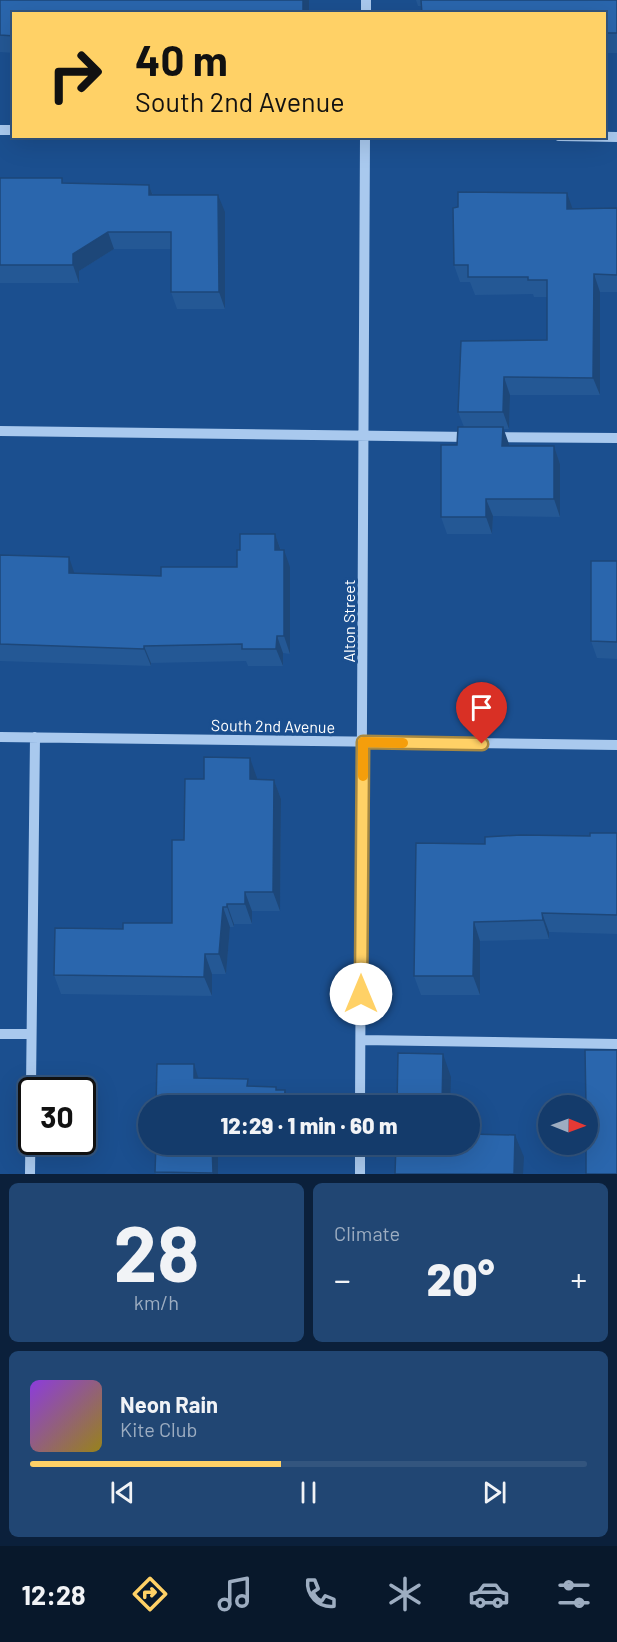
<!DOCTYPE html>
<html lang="en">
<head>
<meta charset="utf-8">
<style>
  :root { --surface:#143b6b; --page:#214673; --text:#f1f3f6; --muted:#9dadc1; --line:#33557e; --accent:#ffd166 }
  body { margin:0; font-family:Barlow,sans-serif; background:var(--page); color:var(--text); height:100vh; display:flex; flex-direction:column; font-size:22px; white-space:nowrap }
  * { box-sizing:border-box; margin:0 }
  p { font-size:20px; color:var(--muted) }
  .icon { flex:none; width:33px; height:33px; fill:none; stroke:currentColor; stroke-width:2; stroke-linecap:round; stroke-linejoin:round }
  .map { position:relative; height:1174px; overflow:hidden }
  .panel { display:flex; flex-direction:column; gap:9px; padding:9px; background:#0b203b; flex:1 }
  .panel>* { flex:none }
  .banner { position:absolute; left:12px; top:12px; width:594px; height:126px; border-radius:0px; box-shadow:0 6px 24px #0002,0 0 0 2px var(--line); background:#ffd166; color:#111; overflow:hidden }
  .needle { width:39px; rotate:91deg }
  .tools { position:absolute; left:538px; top:1095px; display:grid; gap:12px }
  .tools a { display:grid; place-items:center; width:60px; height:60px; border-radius:50%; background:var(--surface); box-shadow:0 6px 24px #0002,0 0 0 2px var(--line); font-size:30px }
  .speed { position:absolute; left:18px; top:1077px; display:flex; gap:12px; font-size:30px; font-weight:700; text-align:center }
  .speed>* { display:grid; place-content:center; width:78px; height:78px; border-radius:50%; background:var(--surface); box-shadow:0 6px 24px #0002,0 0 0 2px var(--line); line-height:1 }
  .speed .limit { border:3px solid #111; border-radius:9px; background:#fff; color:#111 }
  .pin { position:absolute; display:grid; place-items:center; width:51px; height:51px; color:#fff; margin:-62px -26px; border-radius:50% 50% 50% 0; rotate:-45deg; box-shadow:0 0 6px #0007 }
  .pin .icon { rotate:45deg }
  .me { position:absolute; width:66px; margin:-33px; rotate:0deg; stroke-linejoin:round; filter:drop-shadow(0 0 4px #0008) }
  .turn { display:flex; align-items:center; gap:21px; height:126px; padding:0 24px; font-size:27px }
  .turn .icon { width:78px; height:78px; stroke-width:2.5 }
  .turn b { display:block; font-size:42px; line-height:51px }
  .big { font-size:45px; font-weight:800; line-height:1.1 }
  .panel .card { flex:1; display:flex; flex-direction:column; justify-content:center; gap:9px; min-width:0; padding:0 21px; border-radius:9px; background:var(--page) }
  .panel .dial { align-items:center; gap:0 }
  .dial b { font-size:78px; line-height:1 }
  .song { display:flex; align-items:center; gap:18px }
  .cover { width:72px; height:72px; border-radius:9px; background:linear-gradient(135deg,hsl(270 70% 55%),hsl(50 70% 35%)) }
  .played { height:6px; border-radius:3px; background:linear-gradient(90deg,var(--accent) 45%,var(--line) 45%) }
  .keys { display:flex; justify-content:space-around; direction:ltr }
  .heat { display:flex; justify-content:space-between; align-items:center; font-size:33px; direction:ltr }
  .panel .tiles { flex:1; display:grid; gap:9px; grid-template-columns:1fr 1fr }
  .card:last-child { grid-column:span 2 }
  .trip { position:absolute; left:138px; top:1095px; width:342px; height:60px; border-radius:30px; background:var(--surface); box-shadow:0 6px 24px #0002,0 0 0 2px var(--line); font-weight:800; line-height:60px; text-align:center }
  .menu { display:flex; height:96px; justify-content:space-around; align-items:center; background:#08182b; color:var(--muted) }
  .menu .icon { width:42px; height:42px }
  .menu .selected { color:var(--accent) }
  .menu b { font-size:27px; color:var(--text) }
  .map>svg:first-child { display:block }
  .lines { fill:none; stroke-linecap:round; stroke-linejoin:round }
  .minor { stroke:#a9c9ee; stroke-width:10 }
  .wall { fill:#245895 }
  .shaded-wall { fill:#1d4779 }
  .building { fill:#2a66ad; stroke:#1d4779; stroke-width:1.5 }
  .route-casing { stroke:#a68842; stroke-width:15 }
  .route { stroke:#ffd166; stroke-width:10 }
  .slow { stroke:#f59e0b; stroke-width:10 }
  .labels { text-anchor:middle; stroke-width:6; stroke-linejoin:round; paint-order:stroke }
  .street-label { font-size:16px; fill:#fff; stroke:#1b4f8f }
</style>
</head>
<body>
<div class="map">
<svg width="617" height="1174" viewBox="0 0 617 1174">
  <rect width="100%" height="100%" fill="#1b4f8f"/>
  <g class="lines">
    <path class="minor" d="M366,14v-14
      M0,130h14
      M559,136l58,1
      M0,431l471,6
      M492,437l125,1
      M0,737l617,8
      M0,1034h31
      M361,1040l256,4
      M360,1106l5,-970
      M30,1174l5,-437
      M360,1174v-30"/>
  </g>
  <path class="wall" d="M0,0h309v14h-295v39l-14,-1z
    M416,0h201v53h-13v-39l-186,-8z
    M0,178l64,5 85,2 4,10 72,17v97h-48l-6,-17v-43h-57l-35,22v12h-79z
    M617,208v84h-17v103h-90l-1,34h-6l6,17h45l6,18v53l-67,-1 -1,18h-45l-6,-17 16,-72 7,-18 -6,-15 89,-72v-43h-13l-1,-3 -58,1 -5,-13h-10l-6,-17 119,-56z
    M275,534l6,16 9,17v87l-7,-1v13h-35l-2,-5 -95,2v3l-151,-5v-106l75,18 86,3 76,-9 3,-17z
    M617,561v98l-20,-1 -6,-17z
    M257,778v1l17,1 7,19 -1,112h-28v13h-18v3h-4l-4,47h-14v22l-151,-2 -7,-19 69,-46 49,-6 12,-83 20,-61z
    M617,833v101l-68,-2v7l-69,2v54h-59l-7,-19 71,-132z
    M218,1144v30h-62l-1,-2z"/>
  <path class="shaded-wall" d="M303,0h6v14h-6z
    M149,185l6,17 -6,-7z
    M567,193l6,17 -6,-1z
    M218,195l7,17v97l-6,-17z
    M108,232l6,17 -35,22v12l-6,-18v-11z
    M594,274l6,18v103l-7,-17z
    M504,377l6,18 -1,34 -6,-17z
    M503,427l6,17 -1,19 -6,-17z
    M554,446l6,18v53l-6,-18z
    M486,499l7,17 -1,18 -6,-17z
    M275,534l6,17 -6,-1z
    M284,550l6,17v87l-6,-18z
    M69,557l6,18 -6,-2z
    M277,636l6,17v13l-7,-17z
    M144,646l7,17v3l-7,-17z
    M250,758l7,20v21l-7,-20z
    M274,780l7,19 -1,112 -7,-19z
    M245,892l7,19v13l-7,-20z
    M227,904l7,20v3l-7,-20z
    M223,907l7,20 -4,47 -7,-20z
    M542,913l7,19v7l-6,-19z
    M474,922l6,19v54l-7,-19z
    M205,954l7,20v22l-8,-19z
    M443,1054l8,23 -1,29h-8z
    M194,1064l5,16 -5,-2z
    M285,1090l5,15 -6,1z
    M515,1135l9,22 -1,17h-9z
    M212,1144h6v30h-5v-1z"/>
  <path class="building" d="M0,0h303v14h-289v22l-14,-1z
    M421,0h196v33h-13v-19h-182z
    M0,178h62v5l87,2v10h69l1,97h-48v-60h-63l-35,22v11h-73z
    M458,192l109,1v16l50,-1v67l-23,-1 -1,104 -89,-1 -1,35h-45l3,-71 86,-1v-60h-19v-3h-60v-12h-14l-1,-57 5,-1z
    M458,427h45l-1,19h52v53h-68v18h-45v-72h16z
    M240,534h35v16h9v86h-7l-1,13h-34v-5l-98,2v3l-144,-5v-89l69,2v16l92,3v-9h76v-17h3z
    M591,561h26v81l-26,-1z
    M204,757l46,1v21l24,1 -1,112h-28v12h-18v3h-4l-4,47h-14l-1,23 -150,-2 1,-47 68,1v-6h49v-83h12l1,-61h19z
    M590,833h27v82l-75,-2 1,7 -69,2 -1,54h-59l2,-133 69,1v-7l36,-2 69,1z
    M585,1050h32v124h-31v-30h2v-38h-2z
    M398,1053l45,1 -1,52h-45z
    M157,1064h37v14l54,1 -1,7 29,1v3h9l-1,16h-128z
    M470,1134l45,1 -1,39h-119l1,-30h74z
    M156,1144h56l1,29 -58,-1z"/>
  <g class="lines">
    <g class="route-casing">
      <path id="route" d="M361,994l2,-252 119,2"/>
    </g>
    <use href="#route" class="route"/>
    <path class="slow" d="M363,776v-34l40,1"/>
  </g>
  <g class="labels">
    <g class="street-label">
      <text transform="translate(349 621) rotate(-90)" y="6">Alton Street</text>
      <text transform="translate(273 726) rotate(1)" y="6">South 2nd Avenue</text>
    </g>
  </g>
</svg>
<div class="tools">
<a><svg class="needle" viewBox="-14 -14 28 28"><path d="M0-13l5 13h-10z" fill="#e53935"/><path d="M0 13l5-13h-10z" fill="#9dadc1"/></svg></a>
</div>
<div class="speed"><div class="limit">30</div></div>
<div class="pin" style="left:482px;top:744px;background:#d93025"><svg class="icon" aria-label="arrive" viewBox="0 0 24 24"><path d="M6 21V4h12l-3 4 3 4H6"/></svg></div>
<svg class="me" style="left:361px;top:994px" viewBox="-20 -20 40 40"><circle r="19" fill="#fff"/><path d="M0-13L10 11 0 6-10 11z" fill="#ffd166"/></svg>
<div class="trip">12:29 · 1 min · 60 m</div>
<div class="banner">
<div class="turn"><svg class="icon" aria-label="right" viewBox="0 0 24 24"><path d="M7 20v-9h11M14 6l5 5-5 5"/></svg><div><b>40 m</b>South 2nd Avenue</div></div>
</div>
</div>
<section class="panel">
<div class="tiles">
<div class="card dial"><b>28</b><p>km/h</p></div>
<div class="card"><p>Climate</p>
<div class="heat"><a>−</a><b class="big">20°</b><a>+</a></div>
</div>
<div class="card">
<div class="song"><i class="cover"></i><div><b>Neon Rain</b><p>Kite Club</p></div></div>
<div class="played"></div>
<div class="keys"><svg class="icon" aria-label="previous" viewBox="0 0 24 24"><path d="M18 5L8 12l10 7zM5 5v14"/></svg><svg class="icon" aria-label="pause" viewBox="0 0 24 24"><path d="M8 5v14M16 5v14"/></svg><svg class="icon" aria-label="next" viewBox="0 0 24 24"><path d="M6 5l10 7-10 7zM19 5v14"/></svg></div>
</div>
</div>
</section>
<nav class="menu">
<b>12:28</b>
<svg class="icon selected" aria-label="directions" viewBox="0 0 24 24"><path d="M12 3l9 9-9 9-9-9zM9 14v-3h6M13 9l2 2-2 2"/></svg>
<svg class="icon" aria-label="music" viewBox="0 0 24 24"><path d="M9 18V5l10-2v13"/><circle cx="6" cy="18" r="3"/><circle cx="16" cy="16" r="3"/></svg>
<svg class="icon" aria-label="phone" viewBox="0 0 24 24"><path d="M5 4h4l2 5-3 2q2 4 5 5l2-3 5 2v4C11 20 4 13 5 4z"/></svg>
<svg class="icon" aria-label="climate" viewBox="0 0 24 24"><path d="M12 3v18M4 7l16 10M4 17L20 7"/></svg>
<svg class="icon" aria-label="car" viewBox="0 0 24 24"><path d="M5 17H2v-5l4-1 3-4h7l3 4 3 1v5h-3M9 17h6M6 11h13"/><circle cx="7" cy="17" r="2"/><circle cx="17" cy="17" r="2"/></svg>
<svg class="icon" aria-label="filters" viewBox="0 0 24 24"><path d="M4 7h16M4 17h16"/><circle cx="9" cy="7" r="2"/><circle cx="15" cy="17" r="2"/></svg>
</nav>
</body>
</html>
